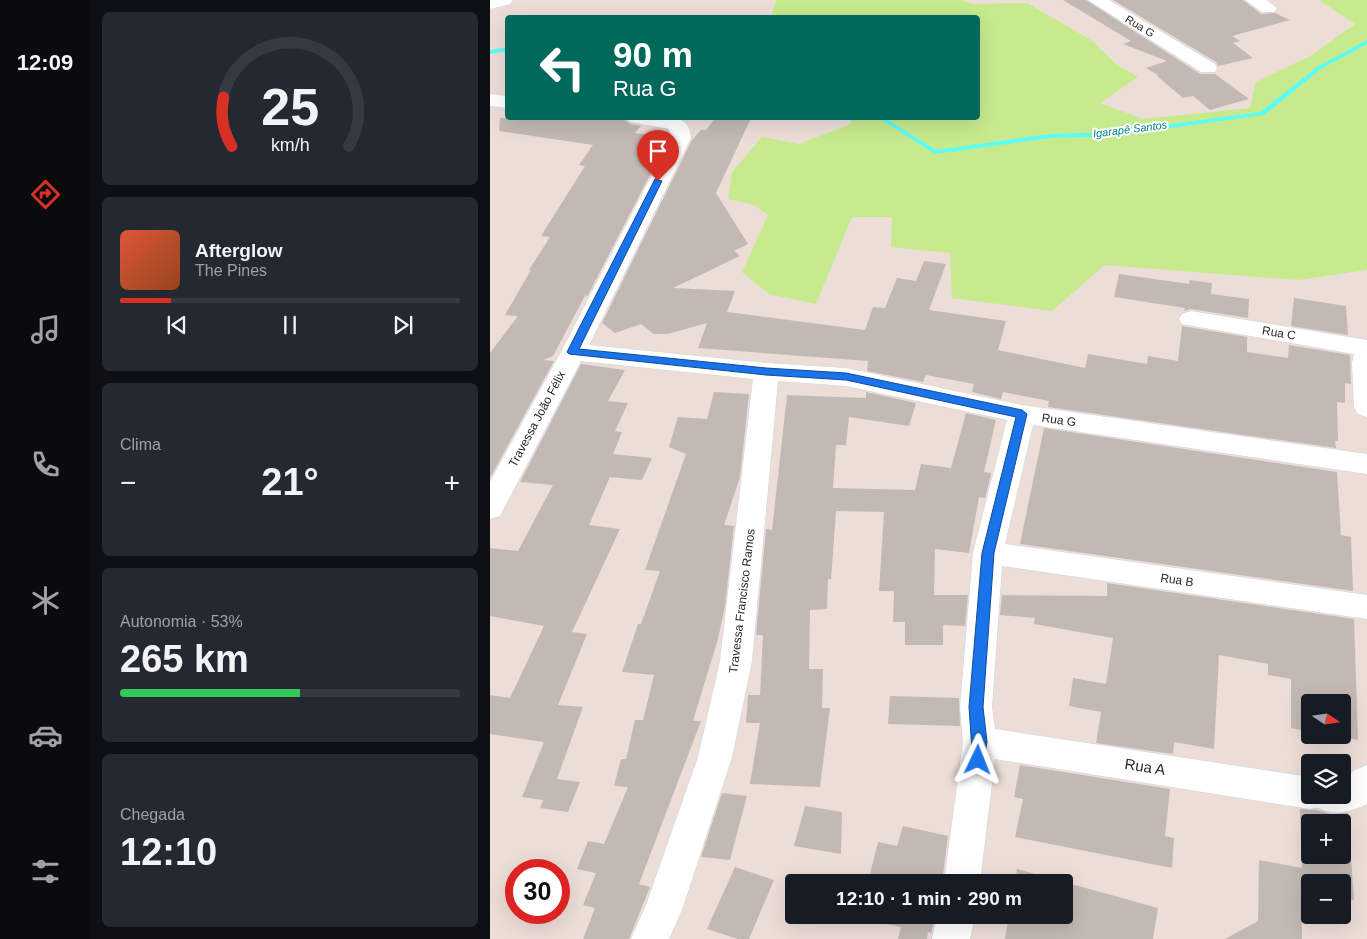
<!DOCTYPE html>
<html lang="pt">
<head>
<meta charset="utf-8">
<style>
  :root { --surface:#171b24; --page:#242831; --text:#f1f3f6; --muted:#9ea1a6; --line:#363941; --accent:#d93025 }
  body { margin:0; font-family:Arial,sans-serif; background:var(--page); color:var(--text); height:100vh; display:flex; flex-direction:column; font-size:19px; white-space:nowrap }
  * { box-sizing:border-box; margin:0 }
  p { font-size:16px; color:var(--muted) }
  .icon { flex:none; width:28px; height:28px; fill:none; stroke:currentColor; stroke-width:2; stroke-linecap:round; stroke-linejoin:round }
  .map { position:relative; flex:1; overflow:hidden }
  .panel { display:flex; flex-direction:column; gap:12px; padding:12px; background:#0d0f14; width:400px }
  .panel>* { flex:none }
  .guide { position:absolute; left:15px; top:15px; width:475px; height:105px; border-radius:5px; box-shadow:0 5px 20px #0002; background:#00695c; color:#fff; overflow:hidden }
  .needle { width:32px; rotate:103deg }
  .buttons { position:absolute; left:811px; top:694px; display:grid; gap:10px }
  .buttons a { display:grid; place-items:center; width:50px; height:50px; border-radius:5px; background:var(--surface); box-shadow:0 5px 20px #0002; font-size:25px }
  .speed { position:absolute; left:15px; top:859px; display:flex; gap:10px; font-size:25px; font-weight:700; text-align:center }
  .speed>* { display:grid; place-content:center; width:65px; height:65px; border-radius:50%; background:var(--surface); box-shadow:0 5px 20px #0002; line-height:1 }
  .speed .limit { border:8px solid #d22; background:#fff; color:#111 }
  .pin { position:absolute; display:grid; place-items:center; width:42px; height:42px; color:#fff; margin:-51px -21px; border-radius:50% 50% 50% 0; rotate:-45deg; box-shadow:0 0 5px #0007 }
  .pin .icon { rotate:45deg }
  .me { position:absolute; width:55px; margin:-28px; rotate:2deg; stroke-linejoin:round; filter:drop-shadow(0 0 4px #0008) }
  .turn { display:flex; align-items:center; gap:18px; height:105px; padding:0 25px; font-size:22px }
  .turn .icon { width:65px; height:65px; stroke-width:2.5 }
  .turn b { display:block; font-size:35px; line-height:42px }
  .big { font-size:38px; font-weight:700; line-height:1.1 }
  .panel .tile { flex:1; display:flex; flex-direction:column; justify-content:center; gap:8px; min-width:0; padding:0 18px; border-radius:8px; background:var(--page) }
  .panel .dial { align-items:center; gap:0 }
  .dial svg { height:130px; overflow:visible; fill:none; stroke:var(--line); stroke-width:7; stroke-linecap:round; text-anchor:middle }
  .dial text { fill:var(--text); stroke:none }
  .song { display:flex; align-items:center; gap:15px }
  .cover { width:60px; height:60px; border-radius:8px; background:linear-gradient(135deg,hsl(10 70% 55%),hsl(20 70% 35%)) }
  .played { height:5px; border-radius:2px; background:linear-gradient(90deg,var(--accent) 15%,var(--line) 15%) }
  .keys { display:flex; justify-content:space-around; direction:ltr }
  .heat { display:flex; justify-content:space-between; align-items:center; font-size:28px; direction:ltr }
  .charge { height:8px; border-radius:4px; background:linear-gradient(90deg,#34c759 53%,var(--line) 0) }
  .trip { position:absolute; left:295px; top:874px; width:288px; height:50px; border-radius:5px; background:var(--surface); box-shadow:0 5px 20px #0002; font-weight:700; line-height:50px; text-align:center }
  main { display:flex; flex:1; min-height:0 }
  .tab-bar { display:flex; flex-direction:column; width:90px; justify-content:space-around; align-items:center; background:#090b0e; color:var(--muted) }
  .tab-bar .icon { width:35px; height:35px }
  .tab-bar .current { color:var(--accent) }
  .tab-bar b { font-size:22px; color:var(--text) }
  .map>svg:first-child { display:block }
  .green { fill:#c7ea8d }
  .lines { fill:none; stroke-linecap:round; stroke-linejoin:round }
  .stream { fill:#5dfbf8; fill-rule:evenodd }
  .building { fill:#c3b9b4; fill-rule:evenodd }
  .minor-casing { stroke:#ccd7e3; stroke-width:1 }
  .minor { fill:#fff; fill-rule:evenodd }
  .route { fill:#1a73e8; stroke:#114b97 }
  .labels { text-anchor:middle; stroke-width:4; stroke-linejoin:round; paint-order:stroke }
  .far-street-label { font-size:11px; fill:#282828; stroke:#fff }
  .far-water-label { font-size:11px; font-style:italic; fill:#037f87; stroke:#fff }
  .street-label { font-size:12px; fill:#282828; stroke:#fff }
  .near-street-label { font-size:15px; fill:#282828; stroke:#fff }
</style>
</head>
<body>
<main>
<nav class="tab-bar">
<b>12:09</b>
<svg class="icon current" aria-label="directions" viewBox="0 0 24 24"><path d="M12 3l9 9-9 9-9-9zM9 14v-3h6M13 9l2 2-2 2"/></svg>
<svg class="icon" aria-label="music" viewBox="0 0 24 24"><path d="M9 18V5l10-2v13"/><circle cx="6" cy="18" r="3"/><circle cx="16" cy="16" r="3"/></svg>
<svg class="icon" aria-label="phone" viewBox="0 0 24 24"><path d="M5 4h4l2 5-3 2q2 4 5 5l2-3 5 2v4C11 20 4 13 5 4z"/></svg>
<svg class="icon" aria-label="climate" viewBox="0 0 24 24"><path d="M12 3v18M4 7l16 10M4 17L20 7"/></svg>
<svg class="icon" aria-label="car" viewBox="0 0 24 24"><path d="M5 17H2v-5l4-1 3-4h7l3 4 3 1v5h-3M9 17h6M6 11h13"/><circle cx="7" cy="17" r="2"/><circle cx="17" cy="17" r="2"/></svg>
<svg class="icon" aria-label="filters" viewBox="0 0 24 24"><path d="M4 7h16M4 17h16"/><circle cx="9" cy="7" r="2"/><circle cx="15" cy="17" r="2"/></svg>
</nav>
<section class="panel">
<div class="tile dial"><svg viewBox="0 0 100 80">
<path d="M14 69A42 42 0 1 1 86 69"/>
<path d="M14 69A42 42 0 0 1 9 39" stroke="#d93025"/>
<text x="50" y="56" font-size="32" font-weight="700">25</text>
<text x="50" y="72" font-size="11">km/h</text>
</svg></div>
<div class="tile">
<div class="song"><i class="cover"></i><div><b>Afterglow</b><p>The Pines</p></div></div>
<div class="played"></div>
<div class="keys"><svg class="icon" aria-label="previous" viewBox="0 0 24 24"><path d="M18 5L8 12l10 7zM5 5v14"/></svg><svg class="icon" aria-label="pause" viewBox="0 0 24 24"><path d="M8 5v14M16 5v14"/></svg><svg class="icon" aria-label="next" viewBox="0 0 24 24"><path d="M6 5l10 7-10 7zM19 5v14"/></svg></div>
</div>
<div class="tile"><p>Clima</p>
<div class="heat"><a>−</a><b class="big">21°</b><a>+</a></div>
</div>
<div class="tile"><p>Autonomia · 53%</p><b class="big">265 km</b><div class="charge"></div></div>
<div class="tile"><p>Chegada</p><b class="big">12:10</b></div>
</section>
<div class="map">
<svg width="877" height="939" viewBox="0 0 877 939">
  <rect width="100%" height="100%" fill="#ecddd7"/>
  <path class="green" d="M286,0h186l10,4 55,-1 64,37 25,24 22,13 -38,26 43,16 107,-11 6,-26 56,-27 43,-31 -36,-24h48v270l-69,10 -193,-15 -53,46 -100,-13 -2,-45 -59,-6 1,-30h-40l-36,87 -47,-10 -27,-22 26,-57 -14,-10 -26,-6 4,-27 30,-35 37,7 52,-20v-6h127v-100l-204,-1 -2,-3z"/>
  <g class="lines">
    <path class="stream" d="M877,40v4l-46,25 -57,46 -150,21 -64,2 -115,16 -57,-36h7l51,32 114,-16 64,-2 146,-20 57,-45z
      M18,47v4l-18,3v-4z"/>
  </g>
  <path class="building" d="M573,0h23l114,74h15l34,25 -39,11 -17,-14 -10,2 -26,-22 1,-1 -12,-7 21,-7 -44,-17 8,-3z
    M623,0h130l18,14 14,-1 15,7 -58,16 8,5 -7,2 20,15 -35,8 -2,-4z
    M10,118h122l8,6 11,2 -6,7 34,5 -82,159 -1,-3 -33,62 -10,4 11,1 -64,117v-125l28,-37 -13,-1 26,-45h-2l21,-33 -9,-1 44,-70 -6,-1 14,-20 -94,-14z
    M225,118h36l-35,75 32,51 -14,7 6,5 -67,32 62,3 -8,21 138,18 8,-23 12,1 12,-30 19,3 8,-20 22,3 -17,46 77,11 -8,29 87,18 3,-14 59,10 1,-8 30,5 4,-35 65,11v15l41,6 1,-13 61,10 1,29 -6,-1v20l-8,-1 1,39h-3l1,7 -288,-41 1,-6 -46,-9 -2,7 -29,-7 2,-8 -48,-9 -3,7 -56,-11 1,-10 -170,-13 9,-25 -39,11h-14l-13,-10 -26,9 -13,-10 90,-183 9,-10h5z
    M629,274l70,10 1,-4 22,3 -1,11 38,5 -1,19 -57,-9 -7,2 1,-3 -71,-11z
    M804,298l52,8 2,29 -57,-9z
    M91,364l44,6 -17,31 20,2 -13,28 7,1 -9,22 39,4 -10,22 -32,-3 -21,48 31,4 -48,103 15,2 -29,71 25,2 -26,72 23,3 -12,30 -28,-4 3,-8 -21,-3 22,-55 -54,-8v-39l20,3 34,-72 -54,-10v-68l28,3 35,-66 -33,-3z
    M224,392l35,2 -9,83 -16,48 10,1 -9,80 -7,33 -25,82h8l-62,163 11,3 -21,52h-46l12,-31 -12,-3 13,-32 -19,-4 11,-28 16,3 24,-57 -14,-1 7,-27h5l9,-39h8l11,-45 -32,-3 16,-48h3l19,-53 -15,-1 41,-116 -17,-7 9,-30 29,2z
    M376,392l50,11 -7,23 -60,-9 -3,28h-10l-3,43 82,2 6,-26 30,4 15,-55 30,7 -12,52 7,1v2l-6,23 -6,-1 -10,56 -34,-4 -1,46h34l-3,31 -22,-1v20h-38v-23h-12l1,-31h-15l5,-79 -48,-1 -5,68h-3l-1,30 -17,1 -1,59h14l-1,39h8l-10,79 -70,-3 10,-61h-14l2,-28h12l3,-60h-7l10,-106 6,1 15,-135 79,3z
    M554,428l293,44 4,63 10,2 2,54 -333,-47z
    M617,583l247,36 4,121 -28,-5h12v-33h-32v30l-19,-4v-49l-23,-4v-11l-49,-9 -5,94 -40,-7 -1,12 -77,-11 5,-31 -32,-6 4,-28 33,6 7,-46 -79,-14 1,-6 -35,-3 2,-20 105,1z
    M400,696l69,2 1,28 -72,-2z
    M530,765l150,24 -5,47 9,2 -2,30 -157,-31 8,-38 -9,-2z
    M232,793l25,3 -17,64 -29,-3z
    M315,806l37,6 -1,42 -47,-8z
    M810,809l16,1 15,4 17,-1 6,87 -12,-2v-16h-32v11l-8,-2v48h-77l33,-18 1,-61 43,8zM820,822h32v33h-32z
    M413,826l45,10 -6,46h-74l10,-40 19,4z
    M245,867l39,13 -25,59h-11l-31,-10z
    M527,869l141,39 -5,31h-148l4,-24h55v-33h-49z
    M375,915h70l-4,18 -3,-1 -1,7h-29l3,-12 -37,-8z"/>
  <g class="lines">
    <g class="minor-casing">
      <path id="minor" d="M0,0h23l-3,4 -20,5z
        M598,0h21l106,64 2,4 -2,4h-14z
        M755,0h21l11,8 -3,4h-12z
        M0,94l18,2v12l-18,-2z
        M137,118c11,-1 47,-3 56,3 6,4 7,10 8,17l-102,207 177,18 80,5 176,37 345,49v20l-334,-49 -28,119 362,51v24l-365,-53 -10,141 3,22 315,48v18h32v-15l13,-10 12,-5v39c-13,6 -27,11 -41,7 -7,-2 -9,-5 -16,-2l-315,-50 -15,123h-36l19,-140 -3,-35 13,-154 34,-133 -161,-34 -68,-5 -26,280 -20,96 -50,153 -13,29h-38l15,-34 52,-148 22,-96 33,-282 -172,-18 -81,155 -10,3v-37l71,-130 110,-214 -2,-9 -39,-7z
        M701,311l176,29v77l-9,-3 -4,-6 -2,-45 2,-9 -172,-30 -3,-5 3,-5z
        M447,915h38l-5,24h-38z"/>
    </g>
    <use href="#minor" class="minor"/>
  </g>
  <path class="route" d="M165,179l7,2 -83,168 187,19 80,5 176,37 5,4 -33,139 -11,154 4,35 -4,22 -5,2 -5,-2 -4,-57 13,-154 34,-136 -170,-37 -80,-5 -197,-21 -2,-2z"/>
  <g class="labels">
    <g class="far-street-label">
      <text transform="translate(650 26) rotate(31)" y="4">Rua G</text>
    </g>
    <g class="far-water-label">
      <text transform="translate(640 129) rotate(-7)" y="4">Igarapê Santos</text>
    </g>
    <g class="street-label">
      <text transform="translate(789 333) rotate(9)" y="4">Rua C</text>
      <text transform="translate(47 419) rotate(-62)" y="4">Travessa João Félix</text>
      <text transform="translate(569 420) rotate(8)" y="4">Rua G</text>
      <text transform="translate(687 580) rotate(8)" y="4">Rua B</text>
      <text transform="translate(252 601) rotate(-83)" y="4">Travessa Francisco Ramos</text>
    </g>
    <g class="near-street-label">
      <text transform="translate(655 767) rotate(9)" y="5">Rua A</text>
    </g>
  </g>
</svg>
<div class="buttons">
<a><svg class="needle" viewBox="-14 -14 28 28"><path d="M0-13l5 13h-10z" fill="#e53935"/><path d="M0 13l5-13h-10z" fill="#9ea1a6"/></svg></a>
<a><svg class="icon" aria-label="layers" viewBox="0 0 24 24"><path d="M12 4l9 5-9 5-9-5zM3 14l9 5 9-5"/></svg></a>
<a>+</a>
<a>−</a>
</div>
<div class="speed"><div class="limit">30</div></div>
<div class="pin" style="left:168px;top:181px;background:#d93025"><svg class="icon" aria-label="arrive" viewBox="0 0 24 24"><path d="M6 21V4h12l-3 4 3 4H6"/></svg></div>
<svg class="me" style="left:488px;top:760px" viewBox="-20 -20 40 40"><path d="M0-17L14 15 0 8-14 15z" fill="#1a73e8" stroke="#fff" stroke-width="4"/></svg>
<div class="trip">12:10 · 1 min · 290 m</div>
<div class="guide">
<div class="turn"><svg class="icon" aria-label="left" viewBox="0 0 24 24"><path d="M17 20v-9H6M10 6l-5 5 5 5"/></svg><div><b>90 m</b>Rua G</div></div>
</div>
</div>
</main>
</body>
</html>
